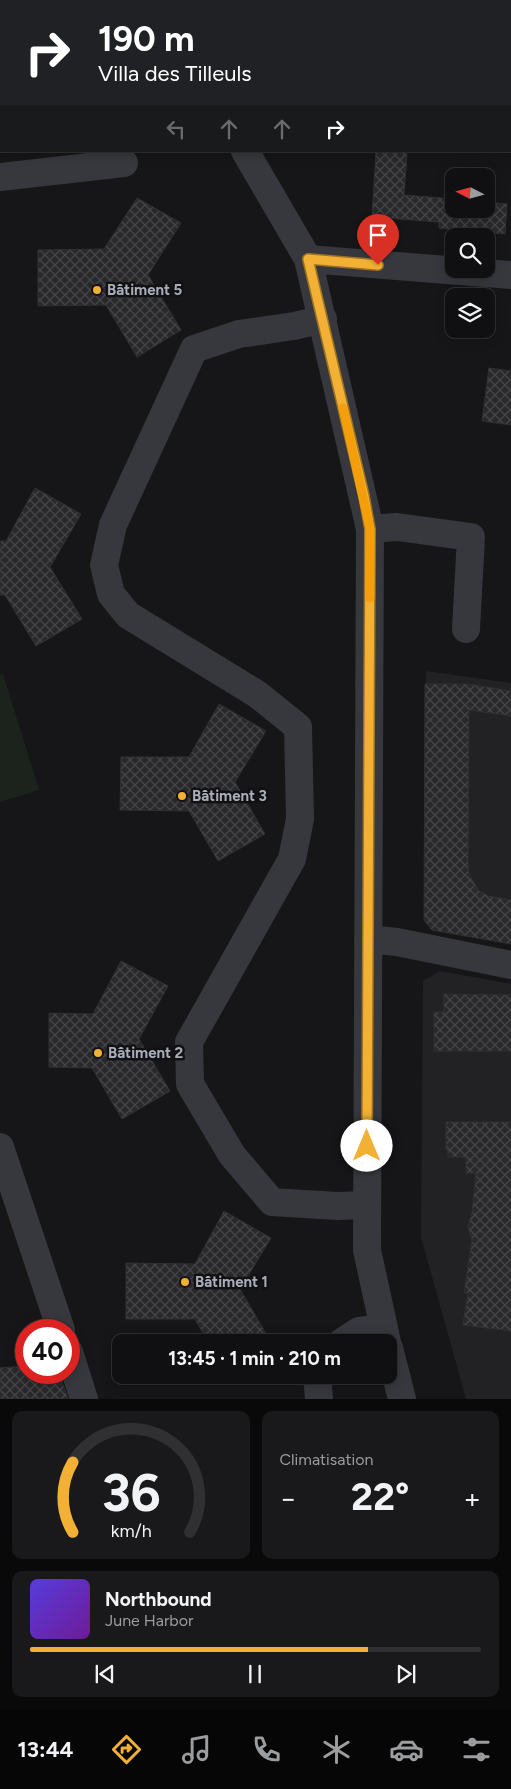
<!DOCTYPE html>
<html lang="fr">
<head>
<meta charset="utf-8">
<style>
  :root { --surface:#101012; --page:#19191b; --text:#f1f3f6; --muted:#9c9d9f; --line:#303032; --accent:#f2b134 }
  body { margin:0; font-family:Figtree,sans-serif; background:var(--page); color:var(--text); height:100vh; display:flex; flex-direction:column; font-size:19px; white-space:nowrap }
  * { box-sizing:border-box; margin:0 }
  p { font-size:16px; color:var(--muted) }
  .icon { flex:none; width:28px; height:28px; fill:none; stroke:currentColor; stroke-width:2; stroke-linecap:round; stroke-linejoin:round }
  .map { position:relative; height:1399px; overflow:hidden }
  .panel { display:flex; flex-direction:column; gap:12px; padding:12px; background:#09090a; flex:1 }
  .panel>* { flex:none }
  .hud { position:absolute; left:0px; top:0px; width:511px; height:152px; box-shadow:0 2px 12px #0003,0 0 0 1px var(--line); background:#202124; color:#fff; overflow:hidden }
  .needle { width:32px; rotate:276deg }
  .buttons { position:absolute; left:445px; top:168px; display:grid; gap:10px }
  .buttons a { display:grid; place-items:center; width:50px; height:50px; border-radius:10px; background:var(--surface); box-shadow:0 2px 12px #0003,0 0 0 1px var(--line); font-size:25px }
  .speed { position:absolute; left:15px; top:1319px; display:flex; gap:10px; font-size:25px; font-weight:700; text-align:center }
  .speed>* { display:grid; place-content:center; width:65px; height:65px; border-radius:50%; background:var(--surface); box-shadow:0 2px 12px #0003,0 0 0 1px var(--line); line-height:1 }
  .speed .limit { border:8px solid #d22; background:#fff; color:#111 }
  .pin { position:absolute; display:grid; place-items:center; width:42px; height:42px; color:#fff; margin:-51px -21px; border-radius:50% 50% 50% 0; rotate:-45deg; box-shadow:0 0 5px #0007 }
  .pin .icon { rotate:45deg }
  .me { position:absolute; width:55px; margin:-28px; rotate:0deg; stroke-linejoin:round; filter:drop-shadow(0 0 4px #0008) }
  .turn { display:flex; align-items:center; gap:18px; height:105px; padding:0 15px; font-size:22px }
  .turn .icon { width:65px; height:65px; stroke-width:2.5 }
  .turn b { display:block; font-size:35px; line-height:42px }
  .lanes { display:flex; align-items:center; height:48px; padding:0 15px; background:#0003; justify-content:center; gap:25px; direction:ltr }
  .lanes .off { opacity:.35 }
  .big { font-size:38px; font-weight:700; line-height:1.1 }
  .panel .tile { flex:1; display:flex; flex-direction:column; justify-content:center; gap:8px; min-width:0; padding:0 18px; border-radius:10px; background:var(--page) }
  .panel .dial { align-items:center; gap:0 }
  .dial svg { height:130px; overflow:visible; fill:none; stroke:var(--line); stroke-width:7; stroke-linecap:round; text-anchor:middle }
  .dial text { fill:var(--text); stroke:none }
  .song { display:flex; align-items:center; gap:15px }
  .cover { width:60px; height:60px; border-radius:8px; background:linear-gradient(135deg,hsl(250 70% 55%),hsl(280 70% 35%)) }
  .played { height:5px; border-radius:2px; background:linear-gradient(90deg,var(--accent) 75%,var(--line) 75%) }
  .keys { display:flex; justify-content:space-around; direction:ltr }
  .heat { display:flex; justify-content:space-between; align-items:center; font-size:28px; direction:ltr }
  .panel .tiles { flex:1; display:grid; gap:12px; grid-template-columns:1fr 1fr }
  .tile:last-child { grid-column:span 2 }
  .trip { position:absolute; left:112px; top:1334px; width:285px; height:50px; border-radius:10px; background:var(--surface); box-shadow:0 2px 12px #0003,0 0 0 1px var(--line); font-weight:700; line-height:50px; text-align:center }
  .menu { display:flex; height:80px; justify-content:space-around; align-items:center; background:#060607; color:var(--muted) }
  .menu .icon { width:35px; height:35px }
  .menu .current { color:var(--accent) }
  .menu b { font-size:22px; color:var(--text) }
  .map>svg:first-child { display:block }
  .built { fill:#222225 }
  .pitch { fill:#1c231d }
  .building { fill:url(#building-cross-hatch); stroke:#303034 }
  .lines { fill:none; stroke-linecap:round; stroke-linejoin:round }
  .minor { stroke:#37383d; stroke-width:28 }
  .route-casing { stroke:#9d7322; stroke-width:12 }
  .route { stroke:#f2b134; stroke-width:9 }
  .slow { stroke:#f59e0b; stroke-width:9 }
  .poi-dot { fill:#f2b134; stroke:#111113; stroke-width:2 }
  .labels { text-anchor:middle; stroke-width:5; stroke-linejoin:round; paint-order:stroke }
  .poi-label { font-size:15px; font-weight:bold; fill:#a8adb8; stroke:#111113; text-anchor:start }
</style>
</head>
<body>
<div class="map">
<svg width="511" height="1399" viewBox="0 0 511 1399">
  <defs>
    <pattern id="building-cross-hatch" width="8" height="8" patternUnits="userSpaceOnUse" patternTransform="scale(1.25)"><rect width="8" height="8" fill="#29292c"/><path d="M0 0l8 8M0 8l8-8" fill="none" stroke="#454548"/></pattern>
  </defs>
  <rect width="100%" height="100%" fill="#161618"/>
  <path class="built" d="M0,0h84l1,1h-84l-1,78z
    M426,671l85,12v261l-79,-14 -8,-10z
    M440,971l71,13v415h-45l-45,-162 2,-256z"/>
  <path class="pitch" d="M3,674l36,116 -39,12v-127z"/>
  <path class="building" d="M376,151h28v2l3,1 -3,41 50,4v10h32v-7l21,2 -2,30 -66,-6v-6l-67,-5z
    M137,198l44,25 -33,52 33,55 -44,27 -31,-52 -68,1v-56l66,-1z
    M489,368l22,3v54l-29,-4z
    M35,488l46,26 -31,53 32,52 -46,27 -31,-51h-5v-54h6z
    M425,684h43l43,7v25l-42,-6 -1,151 1,13 10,17 9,5 23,4v44l-79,-14 -8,-10z
    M219,704l47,27 -31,51 30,52 -47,27 -29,-50 -69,-1 1,-53h68z
    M121,961l47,25 -29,53 31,52 -48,28 -30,-51 -43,-1v-54l44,1z
    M444,994l67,1v56h-77v-39h10z
    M446,1122h65v209l-48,-6 5,-32h-4l8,-53 -4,-13 4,-14 4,-40h-10v-16h-18v-7h-2z
    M224,1211l47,27 -31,51 31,53h-63l-13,-23h-69v-56l69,1z
    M26,1366v6h13v5l22,2 7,20h-68v-31z"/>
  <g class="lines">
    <path class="minor" d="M177,1l3,-1
      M0,110h1
      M245,151l63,108 62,270 -3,721 20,92
      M0,177l124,-14
      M308,259l203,16
      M323,319l-29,7 -55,8 -45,15 -81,176 -9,40 7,29 17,21 129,79 41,33 2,92 -8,40 -103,183 1,42 42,71 40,47 65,4 30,-1
      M370,529l27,-2 74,10 -5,92
      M368,939l29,3 114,23
      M0,1147l61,183
      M342,1342l17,-11 25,-3
      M389,1348l13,51
      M69,1352l15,47
      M317,1375l2,24"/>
  </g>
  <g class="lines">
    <g class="route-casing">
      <path id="route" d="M367,1146l3,-617 -6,-33 -56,-237 70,6"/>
    </g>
    <use href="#route" class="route"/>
    <path class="slow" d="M343,408l27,121v69"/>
  </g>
  <g class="poi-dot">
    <circle cx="97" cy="290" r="5"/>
    <circle cx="182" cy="796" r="5"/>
    <circle cx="98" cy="1053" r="5"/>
    <circle cx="185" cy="1282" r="5"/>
  </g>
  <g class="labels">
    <g class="poi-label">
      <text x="107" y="295">Bâtiment 5</text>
      <text x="192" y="801">Bâtiment 3</text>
      <text x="108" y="1058">Bâtiment 2</text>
      <text x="195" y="1287">Bâtiment 1</text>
    </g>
  </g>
</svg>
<div class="buttons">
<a><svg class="needle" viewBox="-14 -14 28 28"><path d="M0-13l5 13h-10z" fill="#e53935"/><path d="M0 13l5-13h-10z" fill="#9c9d9f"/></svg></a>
<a><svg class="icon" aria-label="search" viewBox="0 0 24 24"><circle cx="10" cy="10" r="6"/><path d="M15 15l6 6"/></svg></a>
<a><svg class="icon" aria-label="layers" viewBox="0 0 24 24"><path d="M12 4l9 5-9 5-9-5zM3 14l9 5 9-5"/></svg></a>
</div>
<div class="speed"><div class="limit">40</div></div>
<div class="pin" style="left:378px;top:265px;background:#d93025"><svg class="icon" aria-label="arrive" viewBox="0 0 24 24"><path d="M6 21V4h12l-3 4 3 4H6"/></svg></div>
<svg class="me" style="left:367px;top:1146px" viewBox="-20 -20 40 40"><circle r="19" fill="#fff"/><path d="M0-13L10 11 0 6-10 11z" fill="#f2b134"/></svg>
<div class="trip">13:45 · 1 min · 210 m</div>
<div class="hud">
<div class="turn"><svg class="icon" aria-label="right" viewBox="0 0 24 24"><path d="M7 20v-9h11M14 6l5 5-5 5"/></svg><div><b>190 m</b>Villa des Tilleuls</div></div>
<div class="lanes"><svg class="icon off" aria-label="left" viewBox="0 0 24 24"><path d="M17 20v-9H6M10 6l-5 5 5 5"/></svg><svg class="icon off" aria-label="ahead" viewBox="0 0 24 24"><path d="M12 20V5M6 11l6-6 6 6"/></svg><svg class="icon off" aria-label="ahead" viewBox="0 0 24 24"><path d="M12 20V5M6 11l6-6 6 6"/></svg><svg class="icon" aria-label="right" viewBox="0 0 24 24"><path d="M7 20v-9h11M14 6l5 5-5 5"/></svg></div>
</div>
</div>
<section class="panel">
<div class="tiles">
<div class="tile dial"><svg viewBox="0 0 100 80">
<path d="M14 69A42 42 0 1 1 86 69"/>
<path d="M14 69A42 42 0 0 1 14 26" stroke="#f2b134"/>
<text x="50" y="56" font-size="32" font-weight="700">36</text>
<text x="50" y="72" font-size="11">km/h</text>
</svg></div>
<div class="tile"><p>Climatisation</p>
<div class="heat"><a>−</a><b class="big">22°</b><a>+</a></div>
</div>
<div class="tile">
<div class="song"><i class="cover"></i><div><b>Northbound</b><p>June Harbor</p></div></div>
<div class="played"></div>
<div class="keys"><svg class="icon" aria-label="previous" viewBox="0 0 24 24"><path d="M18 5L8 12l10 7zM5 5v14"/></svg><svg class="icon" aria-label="pause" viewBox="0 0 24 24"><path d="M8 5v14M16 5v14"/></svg><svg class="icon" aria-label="next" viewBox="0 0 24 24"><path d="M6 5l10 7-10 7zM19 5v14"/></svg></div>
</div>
</div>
</section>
<nav class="menu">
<b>13:44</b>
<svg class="icon current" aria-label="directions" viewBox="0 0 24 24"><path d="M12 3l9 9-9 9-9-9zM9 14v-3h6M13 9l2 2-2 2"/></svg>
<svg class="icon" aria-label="music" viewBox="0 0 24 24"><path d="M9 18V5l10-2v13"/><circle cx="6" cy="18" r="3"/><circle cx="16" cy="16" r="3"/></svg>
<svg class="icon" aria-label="phone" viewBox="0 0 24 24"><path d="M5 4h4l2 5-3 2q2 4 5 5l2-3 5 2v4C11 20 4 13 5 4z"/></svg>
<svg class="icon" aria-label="climate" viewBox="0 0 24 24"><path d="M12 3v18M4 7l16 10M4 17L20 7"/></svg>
<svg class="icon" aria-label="car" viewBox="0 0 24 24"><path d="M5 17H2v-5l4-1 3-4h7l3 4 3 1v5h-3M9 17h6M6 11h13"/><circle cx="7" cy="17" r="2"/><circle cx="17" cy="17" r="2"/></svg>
<svg class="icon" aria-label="filters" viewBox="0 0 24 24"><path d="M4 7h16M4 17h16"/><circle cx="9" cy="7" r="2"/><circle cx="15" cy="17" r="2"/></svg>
</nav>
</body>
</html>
